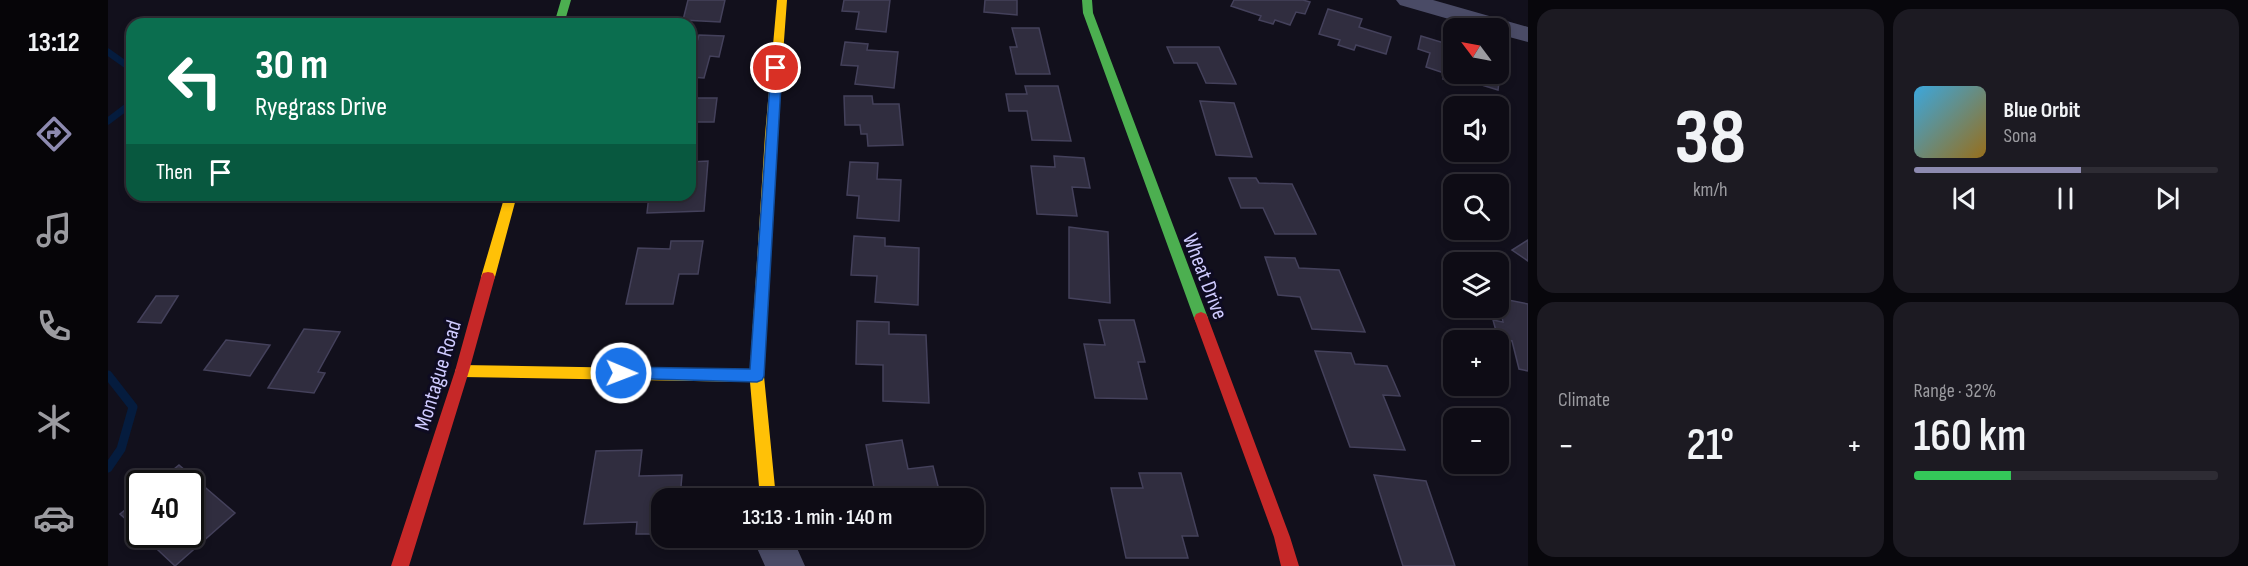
<!DOCTYPE html>
<html lang="en">
<head>
<meta charset="utf-8">
<style>
  :root { --surface:#0e0c15; --page:#1c1a22; --text:#f1f3f6; --muted:#9b9ba0; --line:#2e2c34; --accent:#8d8ab0 }
  body { margin:0; font-family:"Sofia Sans Condensed",sans-serif; background:var(--page); color:var(--text); height:100vh; display:flex; flex-direction:column; font-size:22px; white-space:nowrap }
  * { box-sizing:border-box; margin:0 }
  p { font-size:20px; color:var(--muted) }
  .icon { flex:none; width:33px; height:33px; fill:none; stroke:currentColor; stroke-width:2; stroke-linecap:round; stroke-linejoin:round }
  .map { position:relative; flex:1; overflow:hidden }
  .panel { display:flex; flex-direction:column; gap:9px; padding:9px; background:#08070c; width:720px }
  .panel>* { flex:none }
  .guide { position:absolute; left:18px; top:18px; width:570px; height:183px; border-radius:18px; box-shadow:0 3px 9px #0003,0 0 0 2px var(--line); background:#0b6e4f; color:#fff; overflow:hidden }
  .needle { width:39px; rotate:302deg }
  .fabs { position:absolute; left:1335px; top:18px; display:grid; gap:12px }
  .fabs a { display:grid; place-items:center; width:66px; height:66px; border-radius:12px; background:var(--surface); box-shadow:0 3px 9px #0003,0 0 0 2px var(--line); font-size:30px }
  .speed { position:absolute; left:18px; top:470px; display:flex; gap:12px; font-size:30px; font-weight:700; text-align:center }
  .speed>* { display:grid; place-content:center; width:78px; height:78px; border-radius:50%; background:var(--surface); box-shadow:0 3px 9px #0003,0 0 0 2px var(--line); line-height:1 }
  .speed .limit { border:3px solid #111; border-radius:9px; background:#fff; color:#111 }
  .pin { position:absolute; display:grid; place-items:center; width:51px; height:51px; color:#fff; margin:-26px; border:3px solid #fff; border-radius:50%; box-shadow:0 2px 6px #0007 }
  .me { position:absolute; width:66px; margin:-33px; rotate:91deg; stroke-linejoin:round; filter:drop-shadow(0 0 4px #0008) }
  .turn { display:flex; align-items:center; gap:21px; height:126px; padding:0 30px; font-size:27px }
  .turn .icon { width:78px; height:78px; stroke-width:2.5 }
  .turn b { display:block; font-size:42px; line-height:51px }
  .then { display:flex; align-items:center; height:57px; padding:0 30px; background:#0003; gap:12px; font-size:22px }
  .big { font-size:45px; font-weight:600; line-height:1.1 }
  .panel .widget { flex:1; display:flex; flex-direction:column; justify-content:center; gap:9px; min-width:0; padding:0 21px; border-radius:18px; background:var(--page) }
  .panel .dial { align-items:center; gap:0 }
  .dial b { font-size:78px; line-height:1 }
  .song { display:flex; align-items:center; gap:18px }
  .cover { width:72px; height:72px; border-radius:9px; background:linear-gradient(135deg,hsl(200 70% 55%),hsl(40 70% 35%)) }
  .played { height:6px; border-radius:3px; background:linear-gradient(90deg,var(--accent) 55%,var(--line) 55%) }
  .keys { display:flex; justify-content:space-around; direction:ltr }
  .heat { display:flex; justify-content:space-between; align-items:center; font-size:33px; direction:ltr }
  .charge { height:9px; border-radius:4px; background:linear-gradient(90deg,#34c759 32%,var(--line) 0) }
  .panel .tiles { flex:1; display:grid; gap:9px; grid-template-columns:repeat(2,1fr) }
  .trip { position:absolute; left:543px; top:488px; width:333px; height:60px; border-radius:18px; background:var(--surface); box-shadow:0 3px 9px #0003,0 0 0 2px var(--line); font-weight:600; line-height:60px; text-align:center }
  main { display:flex; flex:1; min-height:0 }
  .menu { display:flex; flex-direction:column; width:108px; justify-content:space-around; align-items:center; background:#060508; color:var(--muted) }
  .menu .icon { width:42px; height:42px }
  .menu .current { color:var(--accent) }
  .menu b { font-size:27px; color:var(--text) }
  .map>svg:first-child { display:block }
  .lines { fill:none; stroke-linecap:round; stroke-linejoin:round }
  .stream-far1 { stroke:#051c3e; stroke-width:7 }
  .stream { stroke:#051c3e; stroke-width:9 }
  .building { fill:#302d3f; stroke:#44415b; stroke-width:1.5 }
  .street { fill:#4a4b66; fill-rule:evenodd }
  .fast { fill:#4caf50; fill-rule:evenodd }
  .slow { fill:#ffc107; fill-rule:evenodd }
  .jam { fill:#c62828; fill-rule:evenodd }
  .route { fill:#1a73e8; stroke:#114b97; stroke-width:1.5 }
  .labels { text-anchor:middle; stroke-width:6; stroke-linejoin:round; paint-order:stroke }
  .street-label { font-size:22px; fill:#cfcbff; stroke:#0e0b21 }
</style>
</head>
<body>
<main>
<nav class="menu">
<b>13:12</b>
<svg class="icon current" aria-label="directions" viewBox="0 0 24 24"><path d="M12 3l9 9-9 9-9-9zM9 14v-3h6M13 9l2 2-2 2"/></svg>
<svg class="icon" aria-label="music" viewBox="0 0 24 24"><path d="M9 18V5l10-2v13"/><circle cx="6" cy="18" r="3"/><circle cx="16" cy="16" r="3"/></svg>
<svg class="icon" aria-label="phone" viewBox="0 0 24 24"><path d="M5 4h4l2 5-3 2q2 4 5 5l2-3 5 2v4C11 20 4 13 5 4z"/></svg>
<svg class="icon" aria-label="climate" viewBox="0 0 24 24"><path d="M12 3v18M4 7l16 10M4 17L20 7"/></svg>
<svg class="icon" aria-label="car" viewBox="0 0 24 24"><path d="M5 17H2v-5l4-1 3-4h7l3 4 3 1v5h-3M9 17h6M6 11h13"/><circle cx="7" cy="17" r="2"/><circle cx="17" cy="17" r="2"/></svg>
</nav>
<div class="map">
<svg width="1420" height="566" viewBox="0 0 1420 566">
  <rect width="100%" height="100%" fill="#12101c"/>
  <g class="lines">
    <path class="stream-far1" d="M0,52l24,17
      M0,121l20,-15 4,-20"/>
    <path class="stream" d="M0,375l25,32 -12,42 -13,19"/>
  </g>
  <path class="building" d="M580,0h37l-5,22 -37,-2z
    M736,0h46l-4,32 -30,-3 3,-17 -17,-1z
    M877,0h32v15l-33,-3z
    M1126,0h69l7,2 -5,12 -9,-2 -6,13 -15,-5 -2,4 -14,-4 2,-4 -30,-10z
    M1220,9l34,10 -3,8 32,10 -5,17 -30,-9 -2,5 -16,-5 2,-5 -21,-6z
    M904,28h27l11,46h-34l-6,-27h7z
    M591,35l25,1 -5,21 -9,-1 -6,22 -14,-1v-35h7z
    M1313,36l33,10v28h44v-7l3,1 -3,22 -36,-11 -2,5 -17,-5 1,-6 -18,-6 4,-14 -12,-4z
    M737,42l23,2 -1,6 31,2 -4,36 -39,-4 3,-18 -17,-1z
    M1059,47h52l17,37 -30,-1 -9,-20h-23z
    M917,86h33l13,55 -39,-1 -5,-29h-18l-3,-17h21z
    M736,96h28l1,8h26l4,41 -35,1 -1,-12h-6l-1,-9h-15z
    M582,98h27l-3,24h-18l-4,22h-2z
    M1092,101l34,2 18,54 -36,-2z
    M946,156l30,2 6,30 -18,-1 5,29 -40,-2 -6,-48 24,1z
    M600,161l-4,50 -57,2 2,-18h41v-33z
    M742,162l28,1 -1,16 24,1 -2,41 -42,-3 2,-22 -12,-1z
    M1121,178h27l3,5 33,1 24,50h-41l-12,-26h-22z
    M961,227l39,5 2,71 -41,-5z
    M746,236l31,2v8l34,2 -1,57 -43,-3 2,-26 -26,-1z
    M1420,240v21l-16,-11z
    M563,241h32l-5,33h-19l-6,30h-47l12,-56 32,1z
    M1157,257l30,1 4,10 40,2 26,62 -53,-3 -12,-32 -22,-2z
    M48,296h22l-17,27 -23,-1z
    M1390,298l30,6v67l-9,-2 -7,-28 -14,-3 -5,-18 10,2z
    M991,320h35l11,42h-7l9,37 -52,-1 -11,-54 21,1z
    M749,321l32,1v12l37,1 3,68 -46,-2v-36l-27,-1z
    M196,329l36,3 -22,40 7,1 -11,20 -46,-5z
    M118,340l44,5 -20,31 -46,-6z
    M1207,351l36,2 4,11 32,2 13,30 -17,-1 22,55 -55,-3z
    M794,440l6,29 25,-3 8,32h-65l-10,-53z
    M534,450l-3,26 43,-1 -2,23h-18v36h-26l1,-12 -53,2 12,-73z
    M71,465l56,48 -60,53 -34,-32h49v-51h-33z
    M1031,473h42l17,63h-16l6,22h-62l-15,-70h32z
    M1266,475l52,6 29,85h-52z
    M32,498v34l-20,-18z
    M776,537h42l-41,6z"/>
  <g class="lines">
    <path class="street" d="M1288,0h37l95,27v15l-30,-8v-6h-18l-80,-23z
      M644,537h40l13,29h-40z"/>
    <path class="fast" d="M453,0h10l-7,24h-10z
      M974,0h10l1,13 115,305 -2,4h-10l-2,-4 -111,-305z"/>
    <path class="slow" d="M669,0h10l-10,135 -13,241 12,122h-16l-10,-116 -288,-5 -5,-2 -2,-4 2,-4 5,-2 288,5 15,-235z
      M397,195h12l-22,82 -2,4h-10l-2,-4z"/>
    <path class="jam" d="M380,272l5,1 2,4 -26,94 -60,195h-18l64,-195 26,-94 2,-4z
      M1093,312l5,2 2,4 82,219 9,29h-18l-7,-29 -80,-219 2,-4z"/>
  </g>
  <path class="route" d="M668,64l6,4 -18,308 -2,4 -5,2 -142,-4 -2,-5 2,-4 6,-2 129,2 21,-301z"/>
  <g class="labels">
    <g class="street-label">
      <text transform="translate(1098 276) rotate(69)" y="8">Wheat Drive</text>
      <text transform="translate(329 375) rotate(-73)" y="8">Montague Road</text>
    </g>
  </g>
</svg>
<div class="fabs">
<a><svg class="needle" viewBox="-14 -14 28 28"><path d="M0-13l5 13h-10z" fill="#e53935"/><path d="M0 13l5-13h-10z" fill="#9b9ba0"/></svg></a>
<a><svg class="icon" aria-label="sound" viewBox="0 0 24 24"><path d="M4 9h4l5-4v14l-5-4H4zM17 9q2 3 0 6"/></svg></a>
<a><svg class="icon" aria-label="search" viewBox="0 0 24 24"><circle cx="10" cy="10" r="6"/><path d="M15 15l6 6"/></svg></a>
<a><svg class="icon" aria-label="layers" viewBox="0 0 24 24"><path d="M12 4l9 5-9 5-9-5zM3 14l9 5 9-5"/></svg></a>
<a>+</a>
<a>−</a>
</div>
<div class="speed"><div class="limit">40</div></div>
<div class="pin" style="left:668px;top:68px;background:#d93025"><svg class="icon" aria-label="arrive" viewBox="0 0 24 24"><path d="M6 21V4h12l-3 4 3 4H6"/></svg></div>
<svg class="me" style="left:513px;top:373px" viewBox="-20 -20 40 40"><circle r="17" fill="#1a73e8" stroke="#fff" stroke-width="3"/><path d="M0-11L8 9 0 5-8 9z" fill="#fff"/></svg>
<div class="trip">13:13 · 1 min · 140 m</div>
<div class="guide">
<div class="turn"><svg class="icon" aria-label="left" viewBox="0 0 24 24"><path d="M17 20v-9H6M10 6l-5 5 5 5"/></svg><div><b>30 m</b>Ryegrass Drive</div></div>
<div class="then">Then<svg class="icon" aria-label="arrive" viewBox="0 0 24 24"><path d="M6 21V4h12l-3 4 3 4H6"/></svg></div>
</div>
</div>
<section class="panel">
<div class="tiles">
<div class="widget dial"><b>38</b><p>km/h</p></div>
<div class="widget">
<div class="song"><i class="cover"></i><div><b>Blue Orbit</b><p>Sona</p></div></div>
<div class="played"></div>
<div class="keys"><svg class="icon" aria-label="previous" viewBox="0 0 24 24"><path d="M18 5L8 12l10 7zM5 5v14"/></svg><svg class="icon" aria-label="pause" viewBox="0 0 24 24"><path d="M8 5v14M16 5v14"/></svg><svg class="icon" aria-label="next" viewBox="0 0 24 24"><path d="M6 5l10 7-10 7zM19 5v14"/></svg></div>
</div>
<div class="widget"><p>Climate</p>
<div class="heat"><a>−</a><b class="big">21°</b><a>+</a></div>
</div>
<div class="widget"><p>Range · 32%</p><b class="big">160 km</b><div class="charge"></div></div>
</div>
</section>
</main>
</body>
</html>
